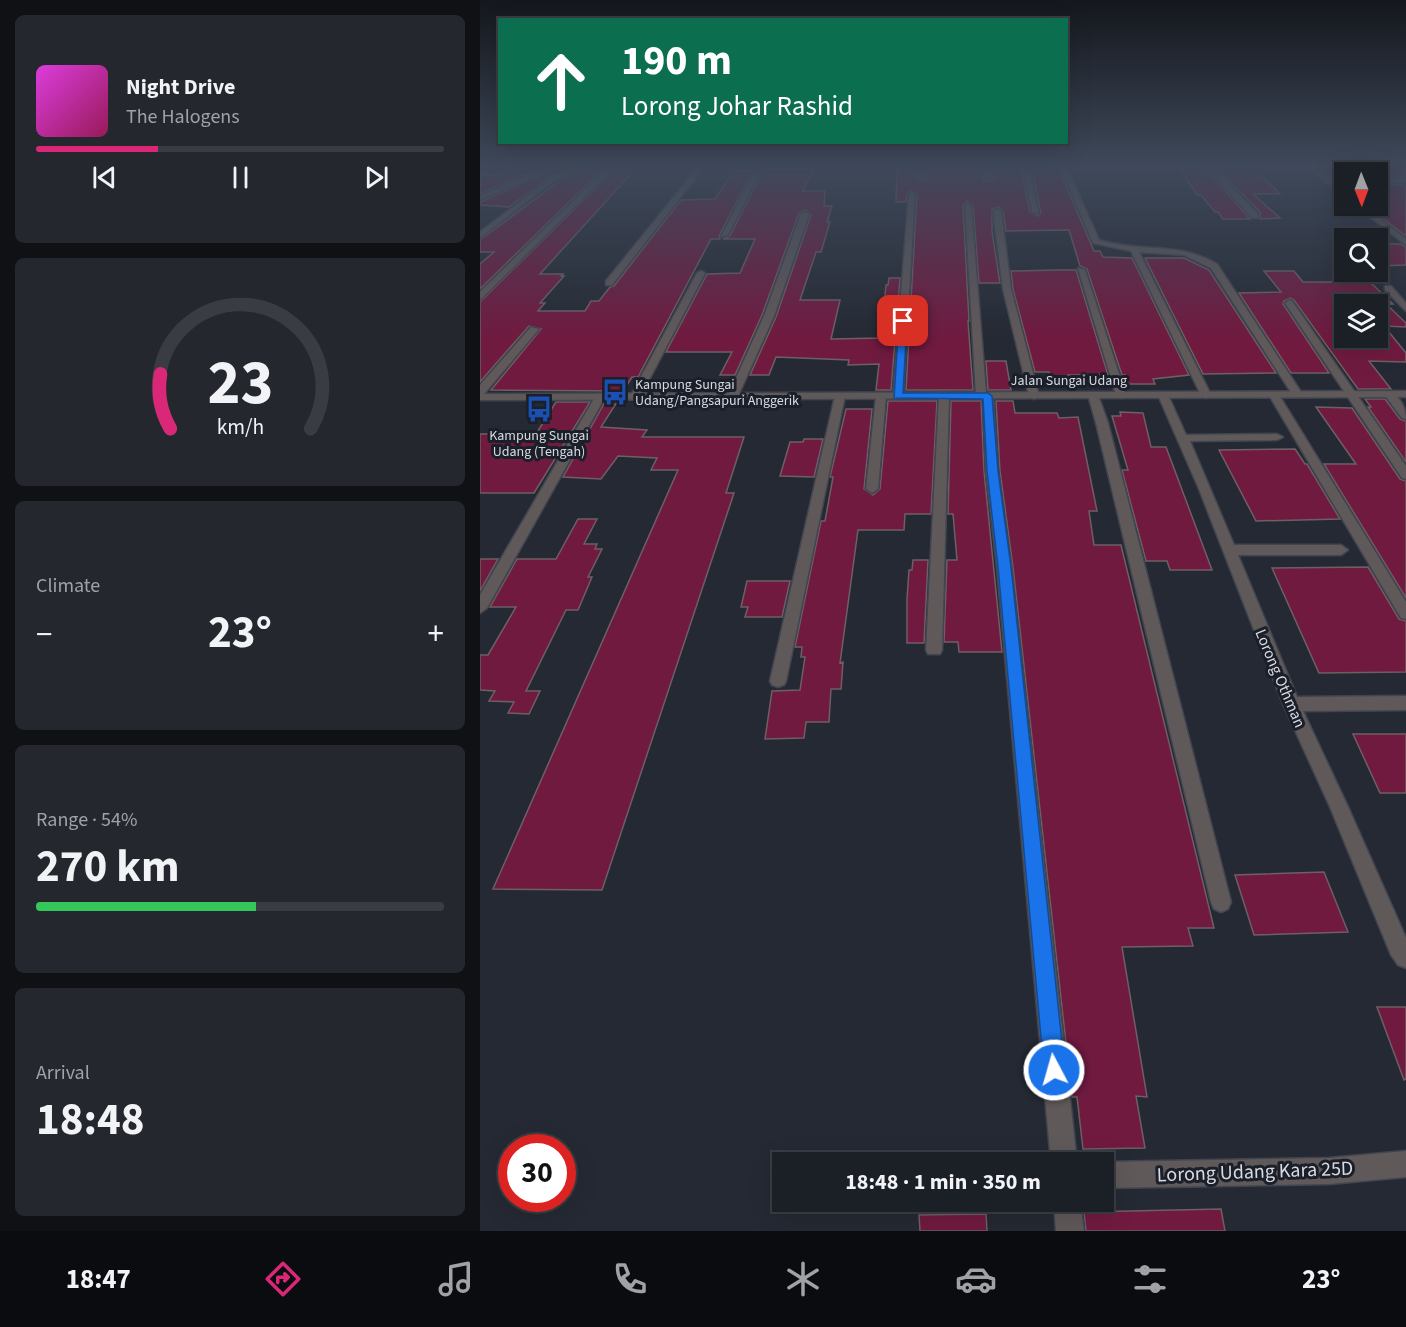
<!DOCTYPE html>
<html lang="en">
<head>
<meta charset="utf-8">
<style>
  :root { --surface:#1b1f26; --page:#24272e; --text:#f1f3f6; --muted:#a0a2a7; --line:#393d43; --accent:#db2777 }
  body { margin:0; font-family:"Source Sans 3",sans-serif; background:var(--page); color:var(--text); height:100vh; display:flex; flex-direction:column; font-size:22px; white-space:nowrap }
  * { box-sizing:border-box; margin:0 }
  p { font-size:20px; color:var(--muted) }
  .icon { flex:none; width:33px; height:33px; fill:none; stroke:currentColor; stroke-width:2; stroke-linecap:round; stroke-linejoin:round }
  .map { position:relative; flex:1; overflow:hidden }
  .panel { display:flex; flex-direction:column; gap:15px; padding:15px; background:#0f1115; width:480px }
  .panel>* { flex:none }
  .banner { position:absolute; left:18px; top:18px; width:570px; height:126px; border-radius:0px; box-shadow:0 6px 24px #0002,0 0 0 2px var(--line); background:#0b6e4f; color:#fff; overflow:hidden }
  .needle { width:39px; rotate:179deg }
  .controls { position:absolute; left:854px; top:162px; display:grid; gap:12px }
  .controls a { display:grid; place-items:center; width:54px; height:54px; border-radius:0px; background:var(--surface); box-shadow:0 6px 24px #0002,0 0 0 2px var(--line); font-size:30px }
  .speed { position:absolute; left:18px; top:1134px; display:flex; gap:12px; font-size:30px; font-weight:700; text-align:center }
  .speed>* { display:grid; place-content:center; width:78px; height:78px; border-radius:50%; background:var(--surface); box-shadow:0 6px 24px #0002,0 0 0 2px var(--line); line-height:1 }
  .speed .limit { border:9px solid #d22; background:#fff; color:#111 }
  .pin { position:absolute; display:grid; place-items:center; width:51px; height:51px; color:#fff; margin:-26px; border-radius:12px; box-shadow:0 3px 9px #0006 }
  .me { position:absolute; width:66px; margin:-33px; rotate:354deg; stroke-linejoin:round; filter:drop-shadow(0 0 4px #0008) }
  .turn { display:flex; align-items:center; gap:21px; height:126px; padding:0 24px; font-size:27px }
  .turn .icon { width:78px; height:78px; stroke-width:2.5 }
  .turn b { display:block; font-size:42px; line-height:51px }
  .big { font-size:45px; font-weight:700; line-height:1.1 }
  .panel .widget { flex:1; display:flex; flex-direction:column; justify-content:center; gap:9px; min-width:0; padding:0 21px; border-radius:9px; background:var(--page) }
  .panel .dial { align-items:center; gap:0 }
  .dial svg { height:156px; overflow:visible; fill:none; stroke:var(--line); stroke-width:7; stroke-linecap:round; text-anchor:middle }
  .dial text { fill:var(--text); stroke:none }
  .song { display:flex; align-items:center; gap:18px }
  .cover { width:72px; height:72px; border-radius:9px; background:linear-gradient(135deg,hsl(300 70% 55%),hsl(330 70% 35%)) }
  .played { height:6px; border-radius:3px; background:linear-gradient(90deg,var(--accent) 30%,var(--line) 30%) }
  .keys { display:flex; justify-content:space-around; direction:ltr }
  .heat { display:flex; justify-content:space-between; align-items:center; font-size:33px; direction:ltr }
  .charge { height:9px; border-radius:4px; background:linear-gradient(90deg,#34c759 54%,var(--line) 0) }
  .trip { position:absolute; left:292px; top:1152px; width:342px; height:60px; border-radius:0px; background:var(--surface); box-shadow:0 6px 24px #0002,0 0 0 2px var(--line); font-weight:700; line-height:60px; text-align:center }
  .dock { display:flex; height:96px; justify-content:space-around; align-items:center; background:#0b0c0f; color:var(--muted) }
  .dock .icon { width:42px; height:42px }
  .dock .current { color:var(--accent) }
  .dock b { font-size:27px; color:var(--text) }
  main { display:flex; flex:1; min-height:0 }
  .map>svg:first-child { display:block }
  .building { fill:#701a40; stroke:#6e5f64; stroke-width:1.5; fill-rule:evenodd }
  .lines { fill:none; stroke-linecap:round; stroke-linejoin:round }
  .minor-casing { stroke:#41454f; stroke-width:3 }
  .tertiary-casing { stroke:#41454f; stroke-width:3 }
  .minor { fill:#60595a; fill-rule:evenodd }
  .tertiary { fill:#60595a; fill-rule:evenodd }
  .route { fill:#1a73e8; stroke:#114b97; stroke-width:1.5 }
  .labels { text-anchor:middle; stroke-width:6; stroke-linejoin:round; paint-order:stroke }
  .far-street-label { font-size:14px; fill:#d8dbe2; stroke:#1b1f29 }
  .far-poi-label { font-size:14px; fill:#d8dbe2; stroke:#1b1f29; text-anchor:start }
  .street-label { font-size:16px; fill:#d8dbe2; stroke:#1b1f29 }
  .near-street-label { font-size:20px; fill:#d8dbe2; stroke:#1b1f29 }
</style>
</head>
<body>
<main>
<section class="panel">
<div class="widget">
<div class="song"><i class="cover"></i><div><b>Night Drive</b><p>The Halogens</p></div></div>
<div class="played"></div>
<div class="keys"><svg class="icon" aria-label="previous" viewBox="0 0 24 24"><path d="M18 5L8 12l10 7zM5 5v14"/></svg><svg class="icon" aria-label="pause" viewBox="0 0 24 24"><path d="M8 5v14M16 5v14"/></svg><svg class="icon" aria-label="next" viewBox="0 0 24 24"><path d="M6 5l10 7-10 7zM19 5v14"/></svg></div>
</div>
<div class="widget dial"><svg viewBox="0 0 100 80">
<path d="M14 69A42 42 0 1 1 86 69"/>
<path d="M14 69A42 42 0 0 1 9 41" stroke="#db2777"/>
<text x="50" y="56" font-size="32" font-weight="700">23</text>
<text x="50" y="72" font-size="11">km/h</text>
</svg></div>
<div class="widget"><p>Climate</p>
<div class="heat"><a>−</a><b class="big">23°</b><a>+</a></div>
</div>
<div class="widget"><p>Range · 54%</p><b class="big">270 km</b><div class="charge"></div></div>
<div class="widget"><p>Arrival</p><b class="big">18:48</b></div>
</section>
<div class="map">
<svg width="926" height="1231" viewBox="0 0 926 1231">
  <rect width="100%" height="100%" fill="#242933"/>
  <path class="building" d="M37,166h27l-64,28v-20l18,1z
    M81,166h5l-57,41 -29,-2v-3z
    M100,166h26l-126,123v-25l14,-12h-14v-12z
    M138,166h20l-98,108h23l-2,2h3l-24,27h5l-7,8h47l6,-10h8l11,-14 4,-1 67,-86 34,-1 19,-29h19l-34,66 1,3h-9l-73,138h-6l-9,14 -132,-1 50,-61 -12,-3 -49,56v-80z
    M417,166h18l-2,8 9,7 6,-2 -5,-8 2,-5h57l2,14 7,1 2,-2 -1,-13 28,1 10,45 8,4 3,-3 -10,-46h27l36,84h6l3,6 29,1 57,117 -36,4 2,5h-26l-4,-9h-3l-35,-106 -7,-3 -11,-36 -63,1 -3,-20 -5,-4 -6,2v22l8,52h-21l-6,-78 -6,-4 -4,4 6,116h-1l5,69h-67l11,-196 -6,-4 -4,4 -1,8h-10z
    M698,166h25l47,53h-27l-5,-7h-3l-14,-17h-4z
    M735,166l39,2 26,26h-27l27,24 -20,1v-7z
    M837,166h89v11l-29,1v-6h-33v16z
    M284,169h50l-11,22h22l-1,15h8l-5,16h3l-9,30h-5l-16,48h40l-9,39 50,-1 5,-53h2l1,-7h11l-9,112h-15l3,-26 -31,1 1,-5 -73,-3 -7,18h-19l26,-58 35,-102 -5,-5 -7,3 -37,102 -27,60h-15l12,-23h-66l41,-78 33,-1 15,-34h-32l7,-3z
    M897,184l29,1v51l-40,-30h11z
    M897,244h24l5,3v18l-29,1z
    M665,258h39l25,12 67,103 -73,1z
    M577,270h19l32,105h-40l3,8h-20l-2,-11h-14l-22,-83 -2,-18z
    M784,271h30l9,11h67l23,22h-7l20,19v4l-22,-1 22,27v9l-37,-1 22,28h-33l-64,-89 -4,-2 -6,3 -1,3 46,69h-38l-52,-80 42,-1zM864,304h33v34h-33z
    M506,361h20l5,29h-23z
    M885,399h20l15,20 6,2v41l-38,-55h3z
    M408,401h49l-6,113h-26l-1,16h-46l-18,133 3,-1 -2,27h-10l-2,33h-23l-2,16 -39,1 7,-48 28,-1 5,-33h-4l1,-10h-7l26,-126h4l8,-44h-3l16,-68h26l-8,80 9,6 7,-6z
    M471,401h30l3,70 18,181h-43l-1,-10h-14l3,-82h10l-4,-46h-5z
    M516,401h17l2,12h42l2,5 19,-1 19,94h-8l5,34h27l93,383h-26l5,18 -71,1 25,150 -11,-1 9,52 -62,1 -6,-52h-5l-59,-530 -13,-96z
    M76,402h34l-56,91h-54v-59h56z
    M125,402h12l-16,25 46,3 -5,7h102l-18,56h8l-132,397 -109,-1 185,-419h-27l6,-12 -39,-2 -17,23 -38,-2z
    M836,407l36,1 48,71 6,2v117l-82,-134h32z
    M640,412l23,1 8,34h15l46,123h-42l-3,-9h-21l-24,-91h6l-16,-54h9z
    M324,439h19l-9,38 -34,-1 10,-34h13z
    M815,449l10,15h2l33,55 -84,2 -37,-71z
    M98,519h19l-13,25h13l-2,5h7l-14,28h4l-14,33h-12l-40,81h14l-11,23 -21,-1 6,-11 -25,-1 6,-10 -15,-1v-35h8l28,-48h-26l27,-48h39z
    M0,559h18l-18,32z
    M433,560h15l-4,83h-17v-44l2,-29h3z
    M888,567l31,52 7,2v51l-87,1 -47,-105z
    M267,581h43l-8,36h-37l3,-10h-7z
    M873,734h53v59h-26z
    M844,872l24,60 -94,3 -19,-60z
    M897,1007h29v72l-2,1z
    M741,1209l4,22h-139l-2,-19z
    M506,1214l1,17h-67l-1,-16z"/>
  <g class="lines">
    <g class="minor-casing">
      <path id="minor" d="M70,166h9l-79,34v-4z
        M90,166h8l-24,15 -74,57v-6l70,-53z
        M129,166h7l-136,134v-8z
        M219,166h6l-93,119h-6v-4z
        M277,166h6l-35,69 -7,2z
        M437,166h6l-3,5 6,8h-4l-7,-7z
        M504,166h6l1,13 -5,-1z
        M542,166h6l11,48 -7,-2z
        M580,166h6l33,74c41,13 79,1 118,24l86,131 -1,2h-8l-83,-129 -27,-13 -45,-3 72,143 -5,3 -4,-1 -71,-146 -38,-8z
        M725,166h7l46,48v4h-6z
        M826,166h7l31,25v5z
        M899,179h27v4l-29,-1z
        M432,192l3,2 -12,202 -5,3 -5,-3 16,-202z
        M488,203l3,2 15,188 7,3 5,75 13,96 66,595h-26l-54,-595 -11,-96 -3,-72 -7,-3 -11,-191z
        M876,206h7l43,33v6z
        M517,209l4,2 10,78 28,107 -5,3 -5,-3 -26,-107 -10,-78z
        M325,212l4,2 -35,102 -36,80 -1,2h-8l-1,-2 36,-80 37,-102z
        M598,268l7,2 41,125 -1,2 -4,1 -5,-3z
        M221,271l4,2 -65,124 -5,3 -4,-1 -1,-2 67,-124z
        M905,286h6l15,17v8l-21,-21z
        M809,300l3,1 114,165v13l-4,-1 -117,-175z
        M51,327l8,2 -55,65 -4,1v-10z
        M909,391c11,5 17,17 17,28l-4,-1 -18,-24z
        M613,392l5,3 10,28 123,479 -3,7 -7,3 -7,-3 -3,-7 -115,-479 -8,-28z
        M683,392l5,3 18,40 91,-1 6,3 -6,3 -87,1 44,104h107l7,5 -7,5h-103l59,142 109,-1v14l-103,1 45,96 58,131v30l-8,-3 -7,-10 -61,-148 -47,-103 -84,-215 -41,-94z
        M794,392l5,3 127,207v17l-5,-1 -132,-223z
        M360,393l5,3 -59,285 -2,4 -6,2 -6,-2 -2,-4 65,-285z
        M401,393l5,3 -8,93 -6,4 -6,-4 10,-93z
        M464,393l5,3 -7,254 -2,4h-12l-2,-4 13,-254z
        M120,394l5,3 -118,211 -7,5v-18l115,-198z
        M926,1151v26l-77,7 -225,4v-26l225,-4z
        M574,1202h26l4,29h-28z"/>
    </g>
    <g class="tertiary-casing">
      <path id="tertiary" d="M926,391v6l-926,3v-6z"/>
    </g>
    <use href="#minor" class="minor"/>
    <use href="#tertiary" class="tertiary"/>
  </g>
  <linearGradient id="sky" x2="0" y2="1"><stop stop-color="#14171c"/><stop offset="0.49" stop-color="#3f495b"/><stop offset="1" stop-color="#3f495b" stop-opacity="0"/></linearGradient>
  <rect width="926" height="339" fill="url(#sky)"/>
  <path class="route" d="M423,318l4,3 -4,72h85l4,3 6,75 13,96 54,503 -3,8 -8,3 -7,-3 -3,-8 -46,-503 -11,-96 -4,-72 -89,-1 5,-77z"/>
  <defs>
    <g id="bus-bare" transform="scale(2.07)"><path d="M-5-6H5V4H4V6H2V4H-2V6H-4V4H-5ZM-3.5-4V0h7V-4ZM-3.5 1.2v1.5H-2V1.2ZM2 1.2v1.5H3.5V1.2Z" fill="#1a4fb4" stroke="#1b1f29" stroke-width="2.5" paint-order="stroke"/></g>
  </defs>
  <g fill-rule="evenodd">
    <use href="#bus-bare" x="135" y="392"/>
    <use href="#bus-bare" x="59" y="409"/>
  </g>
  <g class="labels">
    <g class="far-street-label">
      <text x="589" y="385">Jalan Sungai Udang</text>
    </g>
    <g class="far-poi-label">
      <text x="155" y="389">Kampung Sungai<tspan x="155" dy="16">Udang/Pangsapuri Anggerik</tspan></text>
      <text x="59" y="440" text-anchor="middle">Kampung Sungai<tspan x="59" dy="16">Udang (Tengah)</tspan></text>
    </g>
    <g class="street-label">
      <text transform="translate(801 678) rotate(67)" y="6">Lorong Othman</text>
    </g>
    <g class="near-street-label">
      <text transform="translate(775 1171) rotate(-2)" y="7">Lorong Udang Kara 25D</text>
    </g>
  </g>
</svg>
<div class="controls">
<a><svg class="needle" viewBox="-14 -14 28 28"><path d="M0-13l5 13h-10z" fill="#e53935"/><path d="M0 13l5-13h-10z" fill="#a0a2a7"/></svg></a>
<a><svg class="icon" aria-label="search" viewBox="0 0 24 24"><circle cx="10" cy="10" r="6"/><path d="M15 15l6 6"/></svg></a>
<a><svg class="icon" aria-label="layers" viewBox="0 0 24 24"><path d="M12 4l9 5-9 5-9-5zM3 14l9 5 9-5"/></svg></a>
</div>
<div class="speed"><div class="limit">30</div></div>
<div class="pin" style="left:423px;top:321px;background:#d93025"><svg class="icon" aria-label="arrive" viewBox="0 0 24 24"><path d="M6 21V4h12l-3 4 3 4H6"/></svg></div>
<svg class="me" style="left:574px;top:1070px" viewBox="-20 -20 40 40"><circle r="17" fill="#1a73e8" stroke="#fff" stroke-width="3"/><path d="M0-11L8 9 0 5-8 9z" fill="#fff"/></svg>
<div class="trip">18:48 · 1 min · 350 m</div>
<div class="banner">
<div class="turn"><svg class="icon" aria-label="ahead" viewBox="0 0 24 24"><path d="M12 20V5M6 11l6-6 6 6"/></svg><div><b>190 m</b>Lorong Johar Rashid</div></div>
</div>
</div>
</main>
<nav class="dock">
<b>18:47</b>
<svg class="icon current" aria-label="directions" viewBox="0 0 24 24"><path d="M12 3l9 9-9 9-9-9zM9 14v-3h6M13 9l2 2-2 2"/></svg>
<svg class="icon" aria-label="music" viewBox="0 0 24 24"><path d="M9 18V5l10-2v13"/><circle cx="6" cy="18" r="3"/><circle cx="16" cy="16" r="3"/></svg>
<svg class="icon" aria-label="phone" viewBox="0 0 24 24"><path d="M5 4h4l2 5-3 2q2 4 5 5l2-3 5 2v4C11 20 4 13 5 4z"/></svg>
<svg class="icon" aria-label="climate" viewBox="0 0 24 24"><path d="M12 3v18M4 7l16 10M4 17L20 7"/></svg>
<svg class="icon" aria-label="car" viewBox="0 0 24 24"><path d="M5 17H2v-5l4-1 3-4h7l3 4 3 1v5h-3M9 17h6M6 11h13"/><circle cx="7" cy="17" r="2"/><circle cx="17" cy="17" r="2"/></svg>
<svg class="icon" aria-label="filters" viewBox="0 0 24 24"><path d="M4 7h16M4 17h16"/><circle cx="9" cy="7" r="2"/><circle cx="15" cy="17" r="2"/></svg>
<b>23°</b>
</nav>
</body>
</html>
